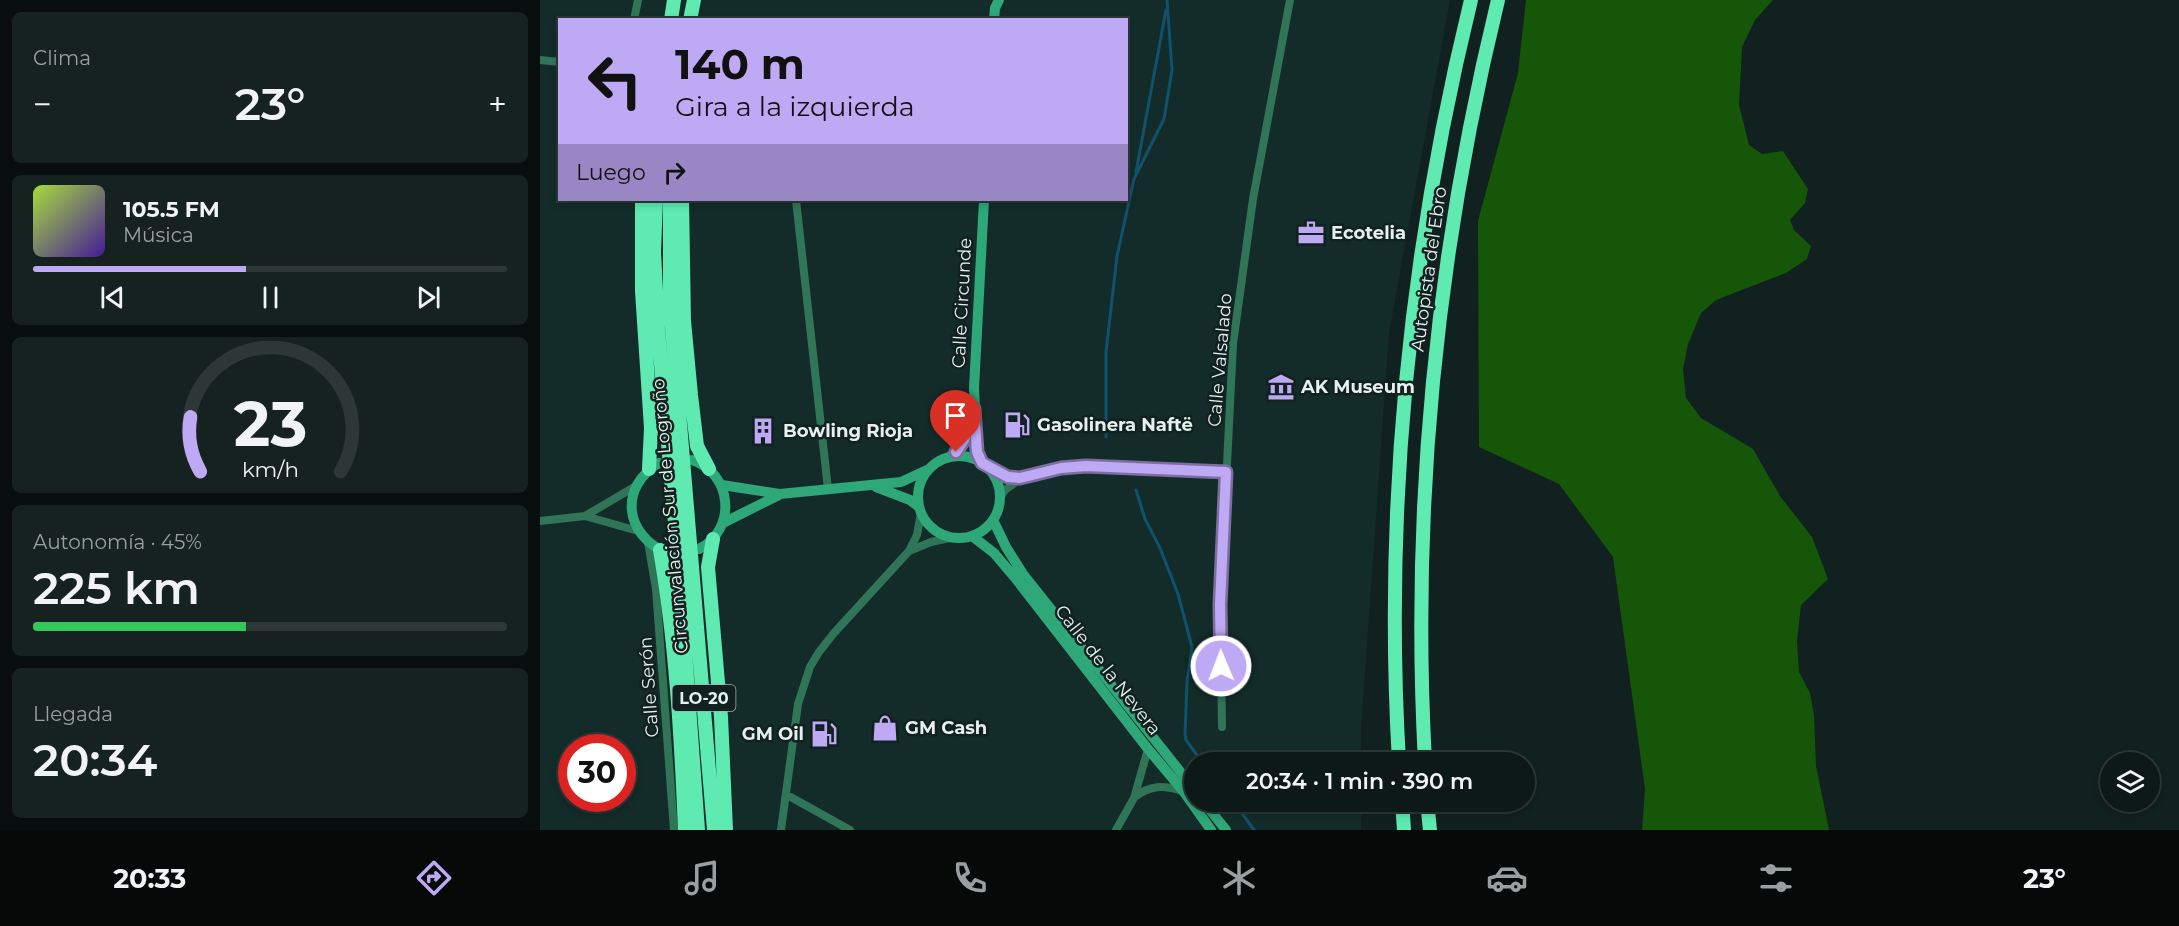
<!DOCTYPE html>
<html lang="es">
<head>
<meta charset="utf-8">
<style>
  :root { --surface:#0d1917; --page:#162220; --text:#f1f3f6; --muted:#9aa0a1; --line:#2d3836; --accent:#bea9f5 }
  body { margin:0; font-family:Montserrat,sans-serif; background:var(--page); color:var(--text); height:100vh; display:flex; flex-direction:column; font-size:22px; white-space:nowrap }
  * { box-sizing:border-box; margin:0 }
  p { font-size:20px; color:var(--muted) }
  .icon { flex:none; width:33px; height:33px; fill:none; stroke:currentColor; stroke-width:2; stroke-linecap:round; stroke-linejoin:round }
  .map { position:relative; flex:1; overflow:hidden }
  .panel { display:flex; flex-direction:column; gap:12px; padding:12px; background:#070e0d; width:540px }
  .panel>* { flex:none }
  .guide { position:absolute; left:18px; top:18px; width:570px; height:183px; border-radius:0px; box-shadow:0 3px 9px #0003,0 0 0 2px var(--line); background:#bea9f5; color:#111; overflow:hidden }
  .controls { position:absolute; left:1560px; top:752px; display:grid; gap:12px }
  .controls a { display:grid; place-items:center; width:60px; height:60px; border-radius:50%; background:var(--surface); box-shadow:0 3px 9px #0003,0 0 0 2px var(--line); font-size:30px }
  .speed { position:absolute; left:18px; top:734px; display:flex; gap:12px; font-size:30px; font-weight:700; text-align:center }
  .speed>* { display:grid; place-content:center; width:78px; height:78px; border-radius:50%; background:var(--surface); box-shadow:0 3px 9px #0003,0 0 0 2px var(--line); line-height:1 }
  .speed .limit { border:9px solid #d22; background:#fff; color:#111 }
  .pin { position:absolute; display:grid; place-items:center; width:51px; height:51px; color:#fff; margin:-62px -26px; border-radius:50% 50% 50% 0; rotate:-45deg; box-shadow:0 0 6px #0007 }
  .pin .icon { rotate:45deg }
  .me { position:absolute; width:66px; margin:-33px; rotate:359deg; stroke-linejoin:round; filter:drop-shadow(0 0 4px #0008) }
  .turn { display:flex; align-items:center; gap:21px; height:126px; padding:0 18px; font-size:27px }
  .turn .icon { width:78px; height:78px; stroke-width:2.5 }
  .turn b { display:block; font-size:42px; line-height:51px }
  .then { display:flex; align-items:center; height:57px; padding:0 18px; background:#0003; gap:12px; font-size:22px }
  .big { font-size:45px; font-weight:600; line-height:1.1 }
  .panel .widget { flex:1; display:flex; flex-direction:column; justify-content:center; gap:9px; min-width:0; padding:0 21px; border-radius:9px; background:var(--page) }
  .panel .dial { align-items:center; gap:0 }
  .dial svg { height:156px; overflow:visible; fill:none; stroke:var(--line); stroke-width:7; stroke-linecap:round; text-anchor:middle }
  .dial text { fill:var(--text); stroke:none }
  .song { display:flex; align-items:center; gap:18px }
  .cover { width:72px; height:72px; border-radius:9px; background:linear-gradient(135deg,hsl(80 70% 55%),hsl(260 70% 35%)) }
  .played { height:6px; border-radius:3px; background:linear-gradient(90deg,var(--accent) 45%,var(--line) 45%) }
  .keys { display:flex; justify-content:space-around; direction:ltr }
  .heat { display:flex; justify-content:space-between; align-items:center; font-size:33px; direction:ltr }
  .charge { height:9px; border-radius:4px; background:linear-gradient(90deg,#34c759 45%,var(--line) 0) }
  .trip { position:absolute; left:644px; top:752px; width:351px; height:60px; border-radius:30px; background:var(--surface); box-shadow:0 3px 9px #0003,0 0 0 2px var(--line); font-weight:600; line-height:60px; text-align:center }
  .tabs { display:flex; height:96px; justify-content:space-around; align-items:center; background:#050a09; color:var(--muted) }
  .tabs .icon { width:42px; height:42px }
  .tabs .active { color:var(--accent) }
  .tabs b { font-size:27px; color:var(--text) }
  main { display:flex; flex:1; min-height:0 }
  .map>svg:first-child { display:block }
  .built { fill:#132c29; fill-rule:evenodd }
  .forest { fill:#155608 }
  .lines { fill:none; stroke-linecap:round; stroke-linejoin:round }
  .stream { stroke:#10526b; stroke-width:3 }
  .minor { stroke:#317558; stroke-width:8 }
  .secondary { stroke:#2ea779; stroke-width:10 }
  .motorway { stroke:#5eeab1; stroke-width:14 }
  .route-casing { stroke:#7c6e9f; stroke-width:15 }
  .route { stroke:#bea9f5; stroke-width:10 }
  .labels { text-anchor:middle; stroke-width:5; stroke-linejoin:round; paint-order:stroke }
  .shield { fill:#11211f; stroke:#a6b2b0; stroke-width:1.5 }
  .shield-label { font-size:16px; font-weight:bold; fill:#e6f0ee }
  .poi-label { font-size:18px; font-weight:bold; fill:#e6f0ee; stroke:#11211f; text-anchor:start }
  .street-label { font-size:18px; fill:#e6f0ee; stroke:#11211f }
</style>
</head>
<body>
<main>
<section class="panel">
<div class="widget"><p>Clima</p>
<div class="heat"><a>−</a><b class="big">23°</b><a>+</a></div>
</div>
<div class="widget">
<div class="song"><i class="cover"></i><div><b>105.5 FM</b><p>Música</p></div></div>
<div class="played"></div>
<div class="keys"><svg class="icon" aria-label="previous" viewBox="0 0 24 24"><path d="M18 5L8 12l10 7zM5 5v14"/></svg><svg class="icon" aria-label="pause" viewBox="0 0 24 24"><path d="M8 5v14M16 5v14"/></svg><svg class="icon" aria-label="next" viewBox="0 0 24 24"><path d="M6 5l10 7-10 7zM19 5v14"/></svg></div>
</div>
<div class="widget dial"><svg viewBox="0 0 100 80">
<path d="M14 69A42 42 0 1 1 86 69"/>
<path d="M14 69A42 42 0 0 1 9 41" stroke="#bea9f5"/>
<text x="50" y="56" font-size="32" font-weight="700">23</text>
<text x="50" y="72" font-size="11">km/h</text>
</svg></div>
<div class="widget"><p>Autonomía · 45%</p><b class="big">225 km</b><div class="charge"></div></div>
<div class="widget"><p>Llegada</p><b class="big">20:34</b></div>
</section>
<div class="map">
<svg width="1639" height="830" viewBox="0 0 1639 830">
  <rect width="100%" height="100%" fill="#11211f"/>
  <path class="built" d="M0,0h910l-61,333 -28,396v33h-167v39h167v29h-821zM20,20h566v180h-566zM32,747h50v51h-50z"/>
  <path class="forest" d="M986,0h247l-18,20 -13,27 -3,58 10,40 13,9 21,-3 25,38 -3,14 -15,17 4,10 17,16 -4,13 -21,14 -70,27 -15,13 -13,31 -5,25 3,29 15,20 52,31 27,47 32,41 16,42 -27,26 -4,36 2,31 11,21 4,22 2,51 13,64h-187l3,-41 -32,-232 -54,-73 -80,-37 -1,-226 40,-148z"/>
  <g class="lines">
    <path class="stream" d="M596,172l30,-162
      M566,437v-85l11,-96 17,-77 30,-60 8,-49 -5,-70
      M596,490l9,29 15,29 18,46 14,53 -5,35 -2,52 1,6 16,22
      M693,801l21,29"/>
    <path class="minor" d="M94,20l4,-20
      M0,60l20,2
      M256,200l32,289
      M448,467l14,8 18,4
      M460,498l5,-8 15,-11 41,-11 25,-2 140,6
      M45,516l51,-30
      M0,521l45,-5 53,15
      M108,542l8,47 18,241
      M369,551l22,-9 23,-5
      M682,727l-2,-122 13,-261 20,-145 37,-199
      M247,795l63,35
      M595,797c15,-12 29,-12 47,-6
      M241,830l17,-126 12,-37 9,-15 15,-19 75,-82 8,-16 4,-22
      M576,830l18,-32 14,-49"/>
    <path class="secondary" d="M454,20l1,-12 4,-8
      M378 497a41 41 0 1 1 82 0a41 41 0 1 1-82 0Z
      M409,457c15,-9 18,-26 23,-42
      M152,460c40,13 46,69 7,89
      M119,463c-40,24 -35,72 8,90
      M442,463l-5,-11 -3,-64 10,-188
      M182,485l58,9 121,-12 26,-12
      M336,487l34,13 9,7
      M453,520l13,27 17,27 171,215
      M183,523l56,-28
      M432,536l22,17 22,26 132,170 36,43 27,38
      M663,801l23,29"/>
    <path class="motorway" d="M131,20l3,-20
      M150,20l4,-20
      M102,200v91l9,137 -2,41
      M116,200l-2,52 4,78 21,238 19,262
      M130,200v104l44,526
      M142,200l2,121 7,74 6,51 12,23
      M173,539l-5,28 13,150 5,113
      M120,550c16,92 21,186 25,280
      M859,762c-15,-256 11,-513 72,-762
      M885,762c-14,-257 12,-512 73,-762
      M862,801l2,29
      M887,801l3,29"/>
  </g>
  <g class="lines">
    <g class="route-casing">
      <path id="route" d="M416,452l8,-12 10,-31 3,43 5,11 26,14 12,1 41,-10 25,-2 140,6 -6,133 1,61"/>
    </g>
    <use href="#route" class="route"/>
  </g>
  <defs>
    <g id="office-bare" transform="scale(2.07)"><path d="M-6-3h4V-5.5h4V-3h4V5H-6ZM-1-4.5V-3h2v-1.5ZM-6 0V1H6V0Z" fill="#bea9f5" stroke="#11211f" stroke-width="2.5" paint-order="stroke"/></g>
    <g id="museum-bare" transform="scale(2.07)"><path d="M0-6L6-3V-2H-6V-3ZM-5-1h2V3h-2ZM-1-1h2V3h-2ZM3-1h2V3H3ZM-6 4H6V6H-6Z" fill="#bea9f5" stroke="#11211f" stroke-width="2.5" paint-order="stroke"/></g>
    <g id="fuel-bare" transform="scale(2.07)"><path d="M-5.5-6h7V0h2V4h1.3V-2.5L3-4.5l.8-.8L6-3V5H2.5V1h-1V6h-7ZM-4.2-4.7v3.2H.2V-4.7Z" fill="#bea9f5" stroke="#11211f" stroke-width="2.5" paint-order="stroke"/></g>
    <g id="building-bare" transform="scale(2.07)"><path d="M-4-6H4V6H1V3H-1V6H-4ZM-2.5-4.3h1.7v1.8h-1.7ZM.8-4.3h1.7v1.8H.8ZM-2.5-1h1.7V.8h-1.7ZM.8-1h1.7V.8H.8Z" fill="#bea9f5" stroke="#11211f" stroke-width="2.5" paint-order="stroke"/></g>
    <g id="shop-bare" transform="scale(2.07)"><path d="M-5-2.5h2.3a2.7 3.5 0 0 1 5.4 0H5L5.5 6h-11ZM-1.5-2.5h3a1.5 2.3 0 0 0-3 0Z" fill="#bea9f5" stroke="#11211f" stroke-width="2.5" paint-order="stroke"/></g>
  </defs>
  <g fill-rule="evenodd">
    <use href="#office-bare" x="771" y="233"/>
    <use href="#museum-bare" x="741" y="387"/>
    <use href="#fuel-bare" x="477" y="425"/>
    <use href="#building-bare" x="223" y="431"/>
    <use href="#shop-bare" x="345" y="728"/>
    <use href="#fuel-bare" x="284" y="734"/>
  </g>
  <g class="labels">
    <rect class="shield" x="132.5" y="685" width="63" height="26" rx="4.5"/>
    <g class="shield-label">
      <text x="164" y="704">LO-20</text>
    </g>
    <g class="poi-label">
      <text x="791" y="239">Ecotelia</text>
      <text x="761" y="393">AK Museum</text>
      <text x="497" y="431">Gasolinera Naftë</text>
      <text x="243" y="437">Bowling Rioja</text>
      <text x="365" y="734">GM Cash</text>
      <text x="264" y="740" text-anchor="end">GM Oil</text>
    </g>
    <g class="street-label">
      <text transform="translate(889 269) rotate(-82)" y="6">Autopista del Ebro</text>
      <text transform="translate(422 303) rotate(-87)" y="6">Calle Circunde</text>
      <text transform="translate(680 360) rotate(-85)" y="6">Calle Valsalado</text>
      <text transform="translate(130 516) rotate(-95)" y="6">Circunvalación Sur de Logroño</text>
      <text transform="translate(568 670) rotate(52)" y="6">Calle de la Nevera</text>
      <text transform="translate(109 687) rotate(-94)" y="6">Calle Serón</text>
    </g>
  </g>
</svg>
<div class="controls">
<a><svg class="icon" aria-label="layers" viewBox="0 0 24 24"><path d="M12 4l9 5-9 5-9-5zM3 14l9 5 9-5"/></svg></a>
</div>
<div class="speed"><div class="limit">30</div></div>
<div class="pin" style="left:416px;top:452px;background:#d93025"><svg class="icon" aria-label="arrive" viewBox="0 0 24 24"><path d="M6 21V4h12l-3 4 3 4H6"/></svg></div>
<svg class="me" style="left:681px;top:666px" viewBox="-20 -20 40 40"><circle r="17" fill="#bea9f5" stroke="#fff" stroke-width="3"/><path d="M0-11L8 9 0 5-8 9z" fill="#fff"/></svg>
<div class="trip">20:34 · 1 min · 390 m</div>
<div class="guide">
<div class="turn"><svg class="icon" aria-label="left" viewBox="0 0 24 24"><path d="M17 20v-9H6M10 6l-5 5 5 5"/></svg><div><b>140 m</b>Gira a la izquierda</div></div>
<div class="then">Luego<svg class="icon" aria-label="right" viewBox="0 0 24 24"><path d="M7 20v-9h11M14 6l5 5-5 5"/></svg></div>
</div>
</div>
</main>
<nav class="tabs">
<b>20:33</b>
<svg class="icon active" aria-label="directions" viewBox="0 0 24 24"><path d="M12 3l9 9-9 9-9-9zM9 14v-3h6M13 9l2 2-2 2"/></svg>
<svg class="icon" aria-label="music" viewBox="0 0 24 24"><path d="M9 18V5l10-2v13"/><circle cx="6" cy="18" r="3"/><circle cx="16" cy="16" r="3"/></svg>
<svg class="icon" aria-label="phone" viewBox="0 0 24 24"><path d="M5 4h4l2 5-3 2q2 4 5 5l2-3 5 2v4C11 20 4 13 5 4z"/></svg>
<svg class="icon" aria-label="climate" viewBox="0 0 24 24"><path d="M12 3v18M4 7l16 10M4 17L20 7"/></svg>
<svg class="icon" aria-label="car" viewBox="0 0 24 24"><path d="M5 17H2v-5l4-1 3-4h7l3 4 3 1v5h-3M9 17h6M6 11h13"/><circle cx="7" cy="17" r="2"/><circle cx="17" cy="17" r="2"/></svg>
<svg class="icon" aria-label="filters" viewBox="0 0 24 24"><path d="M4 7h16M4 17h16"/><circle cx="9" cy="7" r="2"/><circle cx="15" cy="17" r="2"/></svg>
<b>23°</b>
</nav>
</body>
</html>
